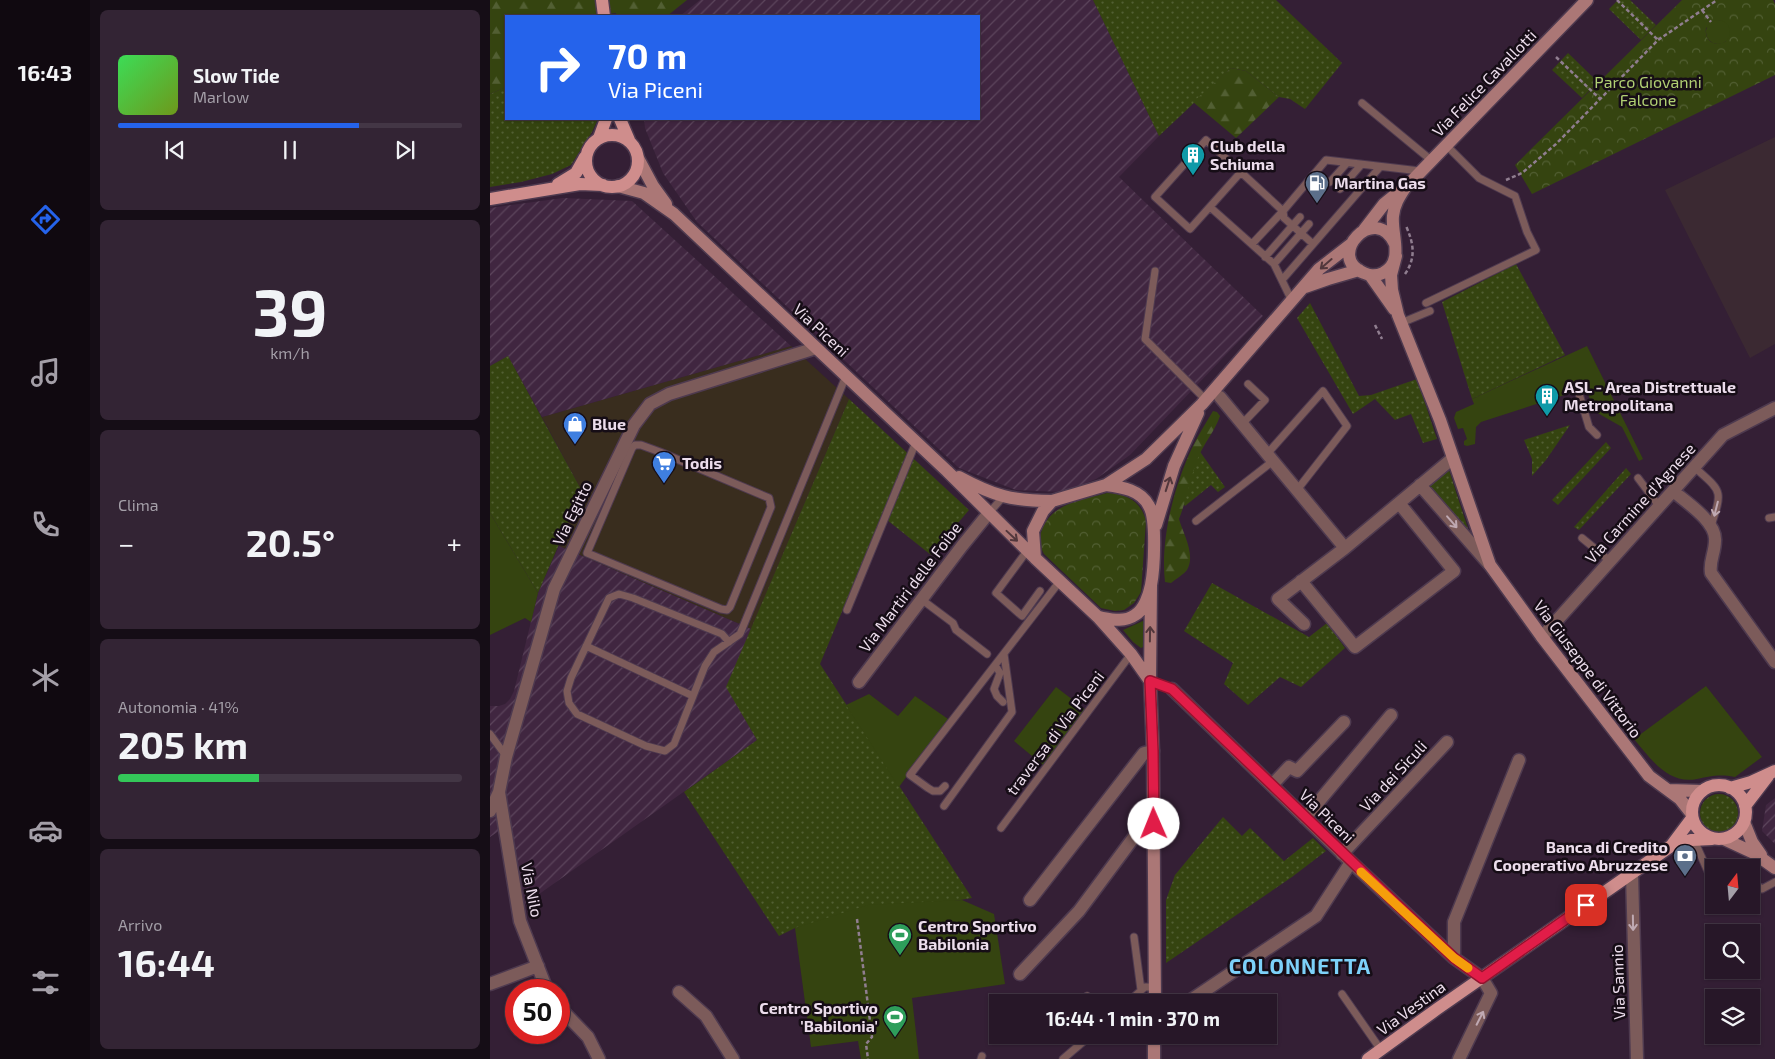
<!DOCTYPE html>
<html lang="it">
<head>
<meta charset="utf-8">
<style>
  :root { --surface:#271728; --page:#332434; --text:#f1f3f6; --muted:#a49fa8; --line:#433645; --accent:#2563eb }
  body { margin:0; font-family:"Exo 2",sans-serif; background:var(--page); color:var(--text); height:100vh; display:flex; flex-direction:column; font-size:19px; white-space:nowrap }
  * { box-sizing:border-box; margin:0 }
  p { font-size:16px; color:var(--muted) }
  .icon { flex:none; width:28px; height:28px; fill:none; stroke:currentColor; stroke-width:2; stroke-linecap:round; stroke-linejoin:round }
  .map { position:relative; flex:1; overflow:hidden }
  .details { display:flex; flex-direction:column; gap:10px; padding:10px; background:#150d16; width:400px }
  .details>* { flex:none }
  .hud { position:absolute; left:15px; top:15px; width:475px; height:105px; border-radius:0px; box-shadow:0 1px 4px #0004,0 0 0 1px var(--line); background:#2563eb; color:#fff; overflow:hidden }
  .needle { width:32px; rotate:16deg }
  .fabs { position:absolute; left:1215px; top:859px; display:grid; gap:10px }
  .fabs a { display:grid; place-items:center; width:55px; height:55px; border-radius:0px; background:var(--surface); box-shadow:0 1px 4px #0004,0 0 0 1px var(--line); font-size:25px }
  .speed { position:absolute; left:15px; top:979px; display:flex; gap:10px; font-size:25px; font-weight:700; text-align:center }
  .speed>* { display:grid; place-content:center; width:65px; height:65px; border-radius:50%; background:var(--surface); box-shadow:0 1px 4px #0004,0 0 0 1px var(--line); line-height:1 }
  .speed .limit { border:8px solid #d22; background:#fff; color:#111 }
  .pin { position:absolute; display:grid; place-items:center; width:42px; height:42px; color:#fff; margin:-21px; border-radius:10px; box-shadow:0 2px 8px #0006 }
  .me { position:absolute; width:55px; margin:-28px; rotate:359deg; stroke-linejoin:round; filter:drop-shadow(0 0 4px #0008) }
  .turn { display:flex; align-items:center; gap:18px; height:105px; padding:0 20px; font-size:22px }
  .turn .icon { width:65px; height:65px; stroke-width:2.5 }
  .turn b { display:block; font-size:35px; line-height:42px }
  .big { font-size:38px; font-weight:700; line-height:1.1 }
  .details .widget { flex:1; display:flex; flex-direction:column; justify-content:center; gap:8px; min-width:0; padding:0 18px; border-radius:8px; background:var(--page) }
  .details .dial { align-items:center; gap:0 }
  .dial b { font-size:65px; line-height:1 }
  .song { display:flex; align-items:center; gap:15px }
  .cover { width:60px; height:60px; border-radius:8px; background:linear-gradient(135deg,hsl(130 70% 55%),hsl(80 70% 35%)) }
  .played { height:5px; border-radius:2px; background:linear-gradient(90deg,var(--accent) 70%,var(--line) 70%) }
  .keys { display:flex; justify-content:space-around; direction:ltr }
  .heat { display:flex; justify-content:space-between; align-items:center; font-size:28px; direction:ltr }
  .charge { height:8px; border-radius:4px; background:linear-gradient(90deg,#34c759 41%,var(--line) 0) }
  .trip { position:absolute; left:499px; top:994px; width:288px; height:50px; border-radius:0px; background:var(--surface); box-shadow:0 1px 4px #0004,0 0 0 1px var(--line); font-weight:700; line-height:50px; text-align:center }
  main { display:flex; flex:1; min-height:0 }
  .menu { display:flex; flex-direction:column; width:90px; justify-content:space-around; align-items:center; background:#100910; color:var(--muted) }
  .menu .icon { width:35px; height:35px }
  .menu .active { color:var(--accent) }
  .menu b { font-size:22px; color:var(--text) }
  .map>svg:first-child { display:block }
  .commercial { fill:#392d1e }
  .industrial { fill:url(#industrial-furrows) }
  .education { fill:#3b2932 }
  .grass { fill:url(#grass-dots) }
  .forest { fill:url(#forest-firs) }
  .park { fill:url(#park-crowns); fill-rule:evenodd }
  .garden { fill:#354410 }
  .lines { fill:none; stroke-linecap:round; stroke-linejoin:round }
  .lane-casing { stroke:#4e3a4f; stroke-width:9 }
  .street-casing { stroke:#4e3a4f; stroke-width:15 }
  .secondary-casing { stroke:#4e3a4f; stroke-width:15 }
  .primary-casing { stroke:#4e3a4f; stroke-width:15 }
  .path { stroke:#907e90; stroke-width:2.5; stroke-dasharray:4 2.5; stroke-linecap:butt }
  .lane { stroke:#7c5b5a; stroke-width:7 }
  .street { stroke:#7c5b5a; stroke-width:12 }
  .secondary { stroke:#ab7776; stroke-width:12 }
  .primary { stroke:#cf8d8c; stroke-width:12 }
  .oneway { stroke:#52373c }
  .oneway2 { stroke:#bfa9b2 }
  .route-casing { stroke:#92132f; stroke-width:12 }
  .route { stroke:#e11d48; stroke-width:9 }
  .slow { stroke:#f59e0b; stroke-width:9 }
  .labels { text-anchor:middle; stroke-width:5; stroke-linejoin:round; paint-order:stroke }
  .park-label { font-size:16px; fill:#b1d073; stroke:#160d16 }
  .street-label { font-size:16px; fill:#ecddec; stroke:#160d16 }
  .poi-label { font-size:16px; font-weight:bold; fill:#ecddec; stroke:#160d16; text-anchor:start }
  .district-label { font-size:21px; font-weight:bold; letter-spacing:1px; fill:#7dd1f9; stroke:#160d16 }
</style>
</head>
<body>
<main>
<nav class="menu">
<b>16:43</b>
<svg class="icon active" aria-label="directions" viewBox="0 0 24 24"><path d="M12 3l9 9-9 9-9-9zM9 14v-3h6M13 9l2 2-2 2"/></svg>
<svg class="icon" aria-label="music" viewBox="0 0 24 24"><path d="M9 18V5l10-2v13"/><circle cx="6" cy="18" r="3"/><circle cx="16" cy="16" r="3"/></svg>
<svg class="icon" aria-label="phone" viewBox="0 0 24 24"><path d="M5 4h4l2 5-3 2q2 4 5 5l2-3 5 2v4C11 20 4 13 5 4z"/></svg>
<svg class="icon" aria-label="climate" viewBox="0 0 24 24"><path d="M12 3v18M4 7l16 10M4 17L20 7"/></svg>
<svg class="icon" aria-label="car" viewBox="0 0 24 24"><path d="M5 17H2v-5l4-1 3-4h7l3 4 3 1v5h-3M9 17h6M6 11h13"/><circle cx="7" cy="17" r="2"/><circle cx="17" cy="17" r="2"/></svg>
<svg class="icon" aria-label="filters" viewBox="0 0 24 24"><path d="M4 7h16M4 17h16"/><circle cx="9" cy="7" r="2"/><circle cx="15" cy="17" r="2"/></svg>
</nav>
<section class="details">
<div class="widget">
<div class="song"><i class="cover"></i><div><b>Slow Tide</b><p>Marlow</p></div></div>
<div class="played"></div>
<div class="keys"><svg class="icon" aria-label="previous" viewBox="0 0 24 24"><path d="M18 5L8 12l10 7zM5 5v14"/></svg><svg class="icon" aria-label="pause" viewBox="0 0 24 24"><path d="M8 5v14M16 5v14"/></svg><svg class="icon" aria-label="next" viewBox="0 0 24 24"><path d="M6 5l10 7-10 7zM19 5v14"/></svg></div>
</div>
<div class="widget dial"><b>39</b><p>km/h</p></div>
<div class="widget"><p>Clima</p>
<div class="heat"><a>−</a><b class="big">20.5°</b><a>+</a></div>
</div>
<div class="widget"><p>Autonomia · 41%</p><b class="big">205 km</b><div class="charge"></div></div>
<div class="widget"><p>Arrivo</p><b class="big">16:44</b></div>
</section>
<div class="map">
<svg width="1285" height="1059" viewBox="0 0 1285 1059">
  <defs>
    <pattern id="industrial-furrows" width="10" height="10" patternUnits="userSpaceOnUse" patternTransform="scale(1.25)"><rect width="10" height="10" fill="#402640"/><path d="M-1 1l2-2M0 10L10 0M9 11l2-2" fill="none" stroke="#5c455c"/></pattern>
    <pattern id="grass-dots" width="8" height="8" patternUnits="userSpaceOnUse" patternTransform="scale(1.25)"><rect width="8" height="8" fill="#354410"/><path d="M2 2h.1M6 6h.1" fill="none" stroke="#525f33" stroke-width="1.8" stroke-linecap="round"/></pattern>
    <pattern id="forest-firs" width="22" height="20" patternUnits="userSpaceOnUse" patternTransform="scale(1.25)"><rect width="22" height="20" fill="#354410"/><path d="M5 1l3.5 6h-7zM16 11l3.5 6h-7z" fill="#525f33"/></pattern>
    <pattern id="park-crowns" width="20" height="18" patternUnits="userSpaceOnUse" patternTransform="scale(1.25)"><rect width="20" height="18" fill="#354410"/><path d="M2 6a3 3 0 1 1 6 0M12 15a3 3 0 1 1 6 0" fill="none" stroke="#525f33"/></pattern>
  </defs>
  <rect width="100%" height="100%" fill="#341f35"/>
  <path class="commercial" d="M301,346l58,53 -98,230 -192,-83 23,-55 -40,-74z"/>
  <path class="industrial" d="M210,0h393l66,136 -40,41 144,139 -133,139 -34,24 -33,13 -47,-2 -57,-22 -262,-246 -34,-49 -18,-45 -1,-9h335v-103h-299z
    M73,198l69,3 159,145 -249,71 -34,-61 -18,10v-158z
    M69,546l192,83 -24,58 30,53 -232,164 -14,-81 -21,14v-131h9l6,-2 5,-5 4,-8 24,-98z
    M1285,798v46l-13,-13 4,-26z"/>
  <path class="education" d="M1285,137v207l-25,14 -85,-168z"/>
  <path class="grass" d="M603,0h183l66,63 -37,46 -15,-10 -11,-2 -33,-26 -15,-3 -72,68z
    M1128,0h12l26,25 -15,15 -32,-31z
    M1078,53l30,29 -16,16 -30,-28z
    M16,87v32h92l-6,13 -21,33 -19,9 -31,8 -31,5v-93z
    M1026,264l49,91 -93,44 -30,-97z
    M820,303l49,93 12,-1 46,-16 20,60 -14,4 -12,-29 -16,6 -20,-21 -22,15 -56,-96z
    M18,356l74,135 -44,102 -48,-80v-147z
    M359,399l120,111 -38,45 -49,-39 -62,148 152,234 -177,30 -16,8 -95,-144 73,-52 -31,-53z
    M1080,425l-24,35 -14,16v-17l-8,-19z
    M1116,442l5,6 -53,57 -6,-5z
    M706,446l29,41 -7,5 -7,-7 -26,21 -6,-9z
    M958,467l23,71 -47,-53z
    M1136,468l5,6 -52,56 -5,-3z
    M722,583l97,54 18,-14 18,25 -44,39 -21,-10 -32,28 -24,-21 9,-21 -49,-32z
    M1210 813a19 19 0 1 1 38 0a19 19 0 1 1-38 0Z
    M733,817l19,19 8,-8 34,33 29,-23 13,13 -34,26 -126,86v-63l9,-25z"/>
  <path class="forest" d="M0,0h197l-20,16h-51v-3l-25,3h-85v71l-16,7z
    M741,68l15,3 33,26 -43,41 -43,-36z
    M723,411l4,1 3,4c-5,15 -16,27 -22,42 -8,20 -11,41 -19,61 4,14 17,36 8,51 -3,4 -11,9 -16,13l-6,-1c-5,-42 9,-96 27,-134 6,-13 14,-25 21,-37z"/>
  <path class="park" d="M1192,0h91l2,4v71l-243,119 -17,-29zM1229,20l7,4v17c-11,7 -22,0 -20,-13z
    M617,493c20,1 34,8 39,28l-5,71 -7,11 -10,7 -9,1 -14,-3 -57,-54c-5,-9 -5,-18 -1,-27 12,-25 40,-27 64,-34z"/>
  <path class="garden" d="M1216 32a12 12 0 1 1 24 0a12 12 0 1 1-24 0Z
    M1097,346l56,113 -4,2 -17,-34 -28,-16 -8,-23 -105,34 -5,5 -1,17 -8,2 -3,-1v-4l3,-2 -4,-11 -5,1 -4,-11 2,-6 18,-8 -2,-5z
    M0,513l48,80 -7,29 -6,-4 -35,17z
    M655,620v26l-4,2 -8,-6 -10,-12z
    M1216,686l56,71 -27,20c-16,-3 -23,-1 -38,2 -29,6 -47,-21 -63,-40z
    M566,687l30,23 -43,55 -29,-24z
    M379,694l29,22 17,-20 33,23 -49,68 -53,-82z
    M472,900l32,14 11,70 -93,14 7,61h-58l-3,-18 -47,6 -16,-119 73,-23z"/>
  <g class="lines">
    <g class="lane-casing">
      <path id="lane" d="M872,103l69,57
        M751,172l-51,57 -35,-32 51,-57 77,71 -31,33
        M840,182l17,-19
        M850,189l21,-24
        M720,207l64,57 18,37
        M823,244l-29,-26 -1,-7 43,-51 94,11
        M775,257l35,-40
        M784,264l35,-40
        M665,271l-10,68 61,61
        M792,280l98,-113
        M936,303l110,-53 -9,-18 -12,-36 -36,-18 -33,-33
        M911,323l29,-12
        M1087,387l12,40 8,8
        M752,424l23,-24 -17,-16
        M145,445h6l19,7 109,46 2,9 -41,100 -3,3 -6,-1 -134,-56 45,-105z
        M777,454l56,-63 24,35 -50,64
        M1204,467c28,25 29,22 17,59
        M1148,478l21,28
        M498,514l15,-17
        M1279,518l6,-1
        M706,521l77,-60
        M1092,538l28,23
        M537,551l-31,42 26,23 18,-25
        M431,599l32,24 3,7 31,24
        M357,610l69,-168
        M239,642l-7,-8 -89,-36 -14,-4 -10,4 -38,80 -4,13 2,12 8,11 69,32 19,5 9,-7 31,-78 9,-14 26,-18 106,-258
        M96,646l107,50
        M505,665l5,8 -6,16 3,7 6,6
        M660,681l22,8
        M0,734l16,22
        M455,786l-5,5h-7l-5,-3 -18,-13 150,-194
        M454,806l68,-94 -8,-58
        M511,828l130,-174
        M1204,840l20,45
        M1229,868l10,-5 6,5
        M1261,881l11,8 13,-7
        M644,937l7,53
        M852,994l39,56
        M597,996l3,6
        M638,1002l17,-15h10
        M491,1059l1,-3
        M573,1059l28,-24"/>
    </g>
    <g class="street-casing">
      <path id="street" d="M730,397l125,151
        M930,485l69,79
        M1183,491c13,11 44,31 42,50 0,12 -6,20 -4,32l64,89
        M811,581l54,66 99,-76 -55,-68
        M814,624l-26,-25 67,-51 108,-90
        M1052,637l181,-202 52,-27
        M369,682l103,-136 26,-32
        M682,689l179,173 103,96 28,20 9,15 -32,66
        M782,785l17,-18 8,4 47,-49
        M9,792l21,129 27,69
        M0,811l9,-19 7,-35 48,-168 80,-164 16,-21 19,-10 147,-46
        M815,818l86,-103
        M852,854l105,-112
        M1142,874l5,185
        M540,900l114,-147 9,-2
        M964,958v-36l65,-162
        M530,974l59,-63 64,-86 11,-1
        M0,984l48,-18
        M189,992l27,24 27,43
        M698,1002l128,-86 35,-54
        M69,1007l29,30 11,22"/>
    </g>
    <g class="secondary-casing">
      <path id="secondary" d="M148,158l15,28 13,18
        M128,186l26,7 30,21 273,257 88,87
        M874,230l20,-26 16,-13
        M905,244c-20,-43 -71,13 -31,29 6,3 13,3 19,0 22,-11 8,-38 10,-57 1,-11 6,-19 12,-28l182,-188
        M906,256l-5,19 1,15 6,25 42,105 50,145 52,72 107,139 31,23 11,14
        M880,275l24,34
        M815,287l23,-8 31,-9
        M469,477c35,19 53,24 93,24
        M616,485c16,2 35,5 43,21 8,13 5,64 2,79 -2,10 -7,25 -16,30 -11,8 -25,4 -37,2l-63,-59 -2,-27 10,-20 9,-10z
        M616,485l40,-26 56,-55 117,-135 31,-24
        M666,525l18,-59 24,-53
        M661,586l-1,95 3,70 2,251
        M608,617l33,37 19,27
        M1178,790l34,1
        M1254,822l8,20 9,13
        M1234,839l30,14 21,15
        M664,1059v-24"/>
    </g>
    <g class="primary-casing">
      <path id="primary" d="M112,0l2,16
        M130,119l9,21
        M96 161a26 26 0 1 1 52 0a26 26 0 1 1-52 0Z
        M109,138l7,-19
        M68,184l18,-11 9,-16
        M0,199l90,-15 23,1
        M1202 812a27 27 0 1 1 54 0a27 27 0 1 1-54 0Z
        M1240,788l21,-6 24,-11
        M1255,806l23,-30
        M1181,846l20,-6 21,-1
        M878,1059l69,-50 234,-163 21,-28"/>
    </g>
    <path class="path" d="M1127,0l41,40
      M1212,10l9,12
      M1066,57l44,42
      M1016,180l16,-7 34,-29 102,-104 59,-40
      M915,274c11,-16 9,-30 1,-48
      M885,325l7,14
      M367,919l15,118 -6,7 2,15"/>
    <use href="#lane" class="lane"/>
    <use href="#street" class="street"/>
    <use href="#secondary" class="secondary"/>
    <use href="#primary" class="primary"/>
  </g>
  <defs><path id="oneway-shaft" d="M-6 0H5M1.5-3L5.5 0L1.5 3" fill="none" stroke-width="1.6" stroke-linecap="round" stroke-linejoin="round" transform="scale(1.25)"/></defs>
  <g class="oneway">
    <use href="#oneway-shaft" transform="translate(836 264) rotate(139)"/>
    <use href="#oneway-shaft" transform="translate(678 484) rotate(-72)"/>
    <use href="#oneway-shaft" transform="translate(522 536) rotate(43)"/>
    <use href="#oneway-shaft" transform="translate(660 634) rotate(-89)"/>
  </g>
  <g class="oneway2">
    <use href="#oneway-shaft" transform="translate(1226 509) rotate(104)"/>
    <use href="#oneway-shaft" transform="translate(962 522) rotate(49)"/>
    <use href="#oneway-shaft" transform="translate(1143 923) rotate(89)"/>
    <use href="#oneway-shaft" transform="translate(990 1018) rotate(-63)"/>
  </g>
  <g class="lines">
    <g class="route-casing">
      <path id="route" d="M664,824l-1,-73 -3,-70 22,8 218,209 64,60 28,20 104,-73"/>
    </g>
    <use href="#route" class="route"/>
    <path class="slow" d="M871,872l93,86 14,10"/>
  </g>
  <defs>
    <g id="building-pin" transform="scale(1.25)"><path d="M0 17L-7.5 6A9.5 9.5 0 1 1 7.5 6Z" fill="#0f9aa8" stroke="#160d16"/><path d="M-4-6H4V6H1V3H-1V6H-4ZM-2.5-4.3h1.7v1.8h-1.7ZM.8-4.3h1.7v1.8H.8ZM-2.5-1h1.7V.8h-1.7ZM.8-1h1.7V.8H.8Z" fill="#fff"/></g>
    <g id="fuel-pin" transform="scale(1.25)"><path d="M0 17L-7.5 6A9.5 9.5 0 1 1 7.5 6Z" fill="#5c6f8a" stroke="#160d16"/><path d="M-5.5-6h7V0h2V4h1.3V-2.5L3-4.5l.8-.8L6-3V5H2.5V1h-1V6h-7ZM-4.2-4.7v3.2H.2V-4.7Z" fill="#fff"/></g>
    <g id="shop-pin" transform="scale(1.25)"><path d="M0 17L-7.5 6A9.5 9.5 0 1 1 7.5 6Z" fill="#3f7fe0" stroke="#160d16"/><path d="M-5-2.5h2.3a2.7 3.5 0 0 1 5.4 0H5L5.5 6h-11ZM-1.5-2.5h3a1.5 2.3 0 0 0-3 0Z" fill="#fff"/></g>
    <g id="supermarket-pin" transform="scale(1.25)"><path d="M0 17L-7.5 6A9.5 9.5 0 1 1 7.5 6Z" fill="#3f7fe0" stroke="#160d16"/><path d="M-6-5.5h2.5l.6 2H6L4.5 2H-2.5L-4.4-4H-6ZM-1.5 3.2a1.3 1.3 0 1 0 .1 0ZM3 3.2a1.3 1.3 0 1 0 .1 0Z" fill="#fff"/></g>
    <g id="bank-pin" transform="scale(1.25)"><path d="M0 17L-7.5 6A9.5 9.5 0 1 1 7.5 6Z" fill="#5c6f8a" stroke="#160d16"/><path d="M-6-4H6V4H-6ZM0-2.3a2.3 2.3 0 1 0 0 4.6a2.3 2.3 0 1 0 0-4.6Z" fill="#fff"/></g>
    <g id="stadium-pin" transform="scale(1.25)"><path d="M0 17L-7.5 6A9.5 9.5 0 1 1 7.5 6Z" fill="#2e9e5b" stroke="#160d16"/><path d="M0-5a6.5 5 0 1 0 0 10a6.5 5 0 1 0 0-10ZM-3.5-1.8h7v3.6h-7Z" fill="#fff"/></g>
  </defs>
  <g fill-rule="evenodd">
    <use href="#building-pin" x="703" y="155"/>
    <use href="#fuel-pin" x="827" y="183"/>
    <use href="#building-pin" x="1057" y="396"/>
    <use href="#shop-pin" x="85" y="424"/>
    <use href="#supermarket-pin" x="174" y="463"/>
    <use href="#bank-pin" x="1195" y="856"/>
    <use href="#stadium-pin" x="410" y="935"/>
    <use href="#stadium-pin" x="405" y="1017"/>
  </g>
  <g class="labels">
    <g class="park-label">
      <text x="1158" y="88">Parco Giovanni<tspan x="1158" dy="18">Falcone</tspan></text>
    </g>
    <g class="street-label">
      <text transform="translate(994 83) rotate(-46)" y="6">Via Felice Cavallotti</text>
      <text transform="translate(331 330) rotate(43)" y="6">Via Piceni</text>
      <text transform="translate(1150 503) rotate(-48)" y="6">Via Carmine d'Agnese</text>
      <text transform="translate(82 513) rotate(-64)" y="6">Via Egitto</text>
      <text transform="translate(420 587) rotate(-53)" y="6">Via Martiri delle Foibe</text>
      <text transform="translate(1098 669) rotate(53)" y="6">Via Giuseppe di Vittorio</text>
      <text transform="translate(565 733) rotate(-53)" y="6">traversa di Via Piceni</text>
      <text transform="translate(903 776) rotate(-47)" y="6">Via dei Siculi</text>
      <text transform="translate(837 816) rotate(44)" y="6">Via Piceni</text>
      <text transform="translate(42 890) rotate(79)" y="6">Via Nilo</text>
      <text transform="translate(1128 982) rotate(-92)" y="6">Via Sannio</text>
      <text transform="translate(921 1008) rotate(-36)" y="6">Via Vestina</text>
    </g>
    <g class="poi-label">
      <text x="720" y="152">Club della<tspan x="720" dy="18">Schiuma</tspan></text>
      <text x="844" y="189">Martina Gas</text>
      <text x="1074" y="393">ASL - Area Distrettuale<tspan x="1074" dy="18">Metropolitana</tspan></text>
      <text x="102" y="430">Blue</text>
      <text x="192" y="469">Todis</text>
      <text x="1178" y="853" text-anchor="end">Banca di Credito<tspan x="1178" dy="18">Cooperativo Abruzzese</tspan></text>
      <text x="428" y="932">Centro Sportivo<tspan x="428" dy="18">Babilonia</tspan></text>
      <text x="388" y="1014" text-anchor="end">Centro Sportivo<tspan x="388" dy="18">'Babilonia'</tspan></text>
    </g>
    <g class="district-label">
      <text x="810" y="974">COLONNETTA</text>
    </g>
  </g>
</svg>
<div class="fabs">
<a><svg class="needle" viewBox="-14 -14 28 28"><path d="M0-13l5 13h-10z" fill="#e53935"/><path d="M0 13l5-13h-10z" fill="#a49fa8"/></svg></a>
<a><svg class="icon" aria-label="search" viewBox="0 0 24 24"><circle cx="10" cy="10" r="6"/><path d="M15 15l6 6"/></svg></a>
<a><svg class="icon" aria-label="layers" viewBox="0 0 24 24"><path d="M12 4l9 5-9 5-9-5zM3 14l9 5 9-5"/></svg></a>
</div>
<div class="speed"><div class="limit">50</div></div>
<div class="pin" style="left:1096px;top:905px;background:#d93025"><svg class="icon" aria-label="arrive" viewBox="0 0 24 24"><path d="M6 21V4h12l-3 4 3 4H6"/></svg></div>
<svg class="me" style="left:664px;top:824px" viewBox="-20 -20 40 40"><circle r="19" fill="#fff"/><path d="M0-13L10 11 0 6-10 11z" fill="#e11d48"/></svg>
<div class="trip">16:44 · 1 min · 370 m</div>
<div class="hud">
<div class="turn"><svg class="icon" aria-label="right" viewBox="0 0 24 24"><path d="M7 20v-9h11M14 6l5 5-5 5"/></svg><div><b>70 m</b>Via Piceni</div></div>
</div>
</div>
</main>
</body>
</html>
